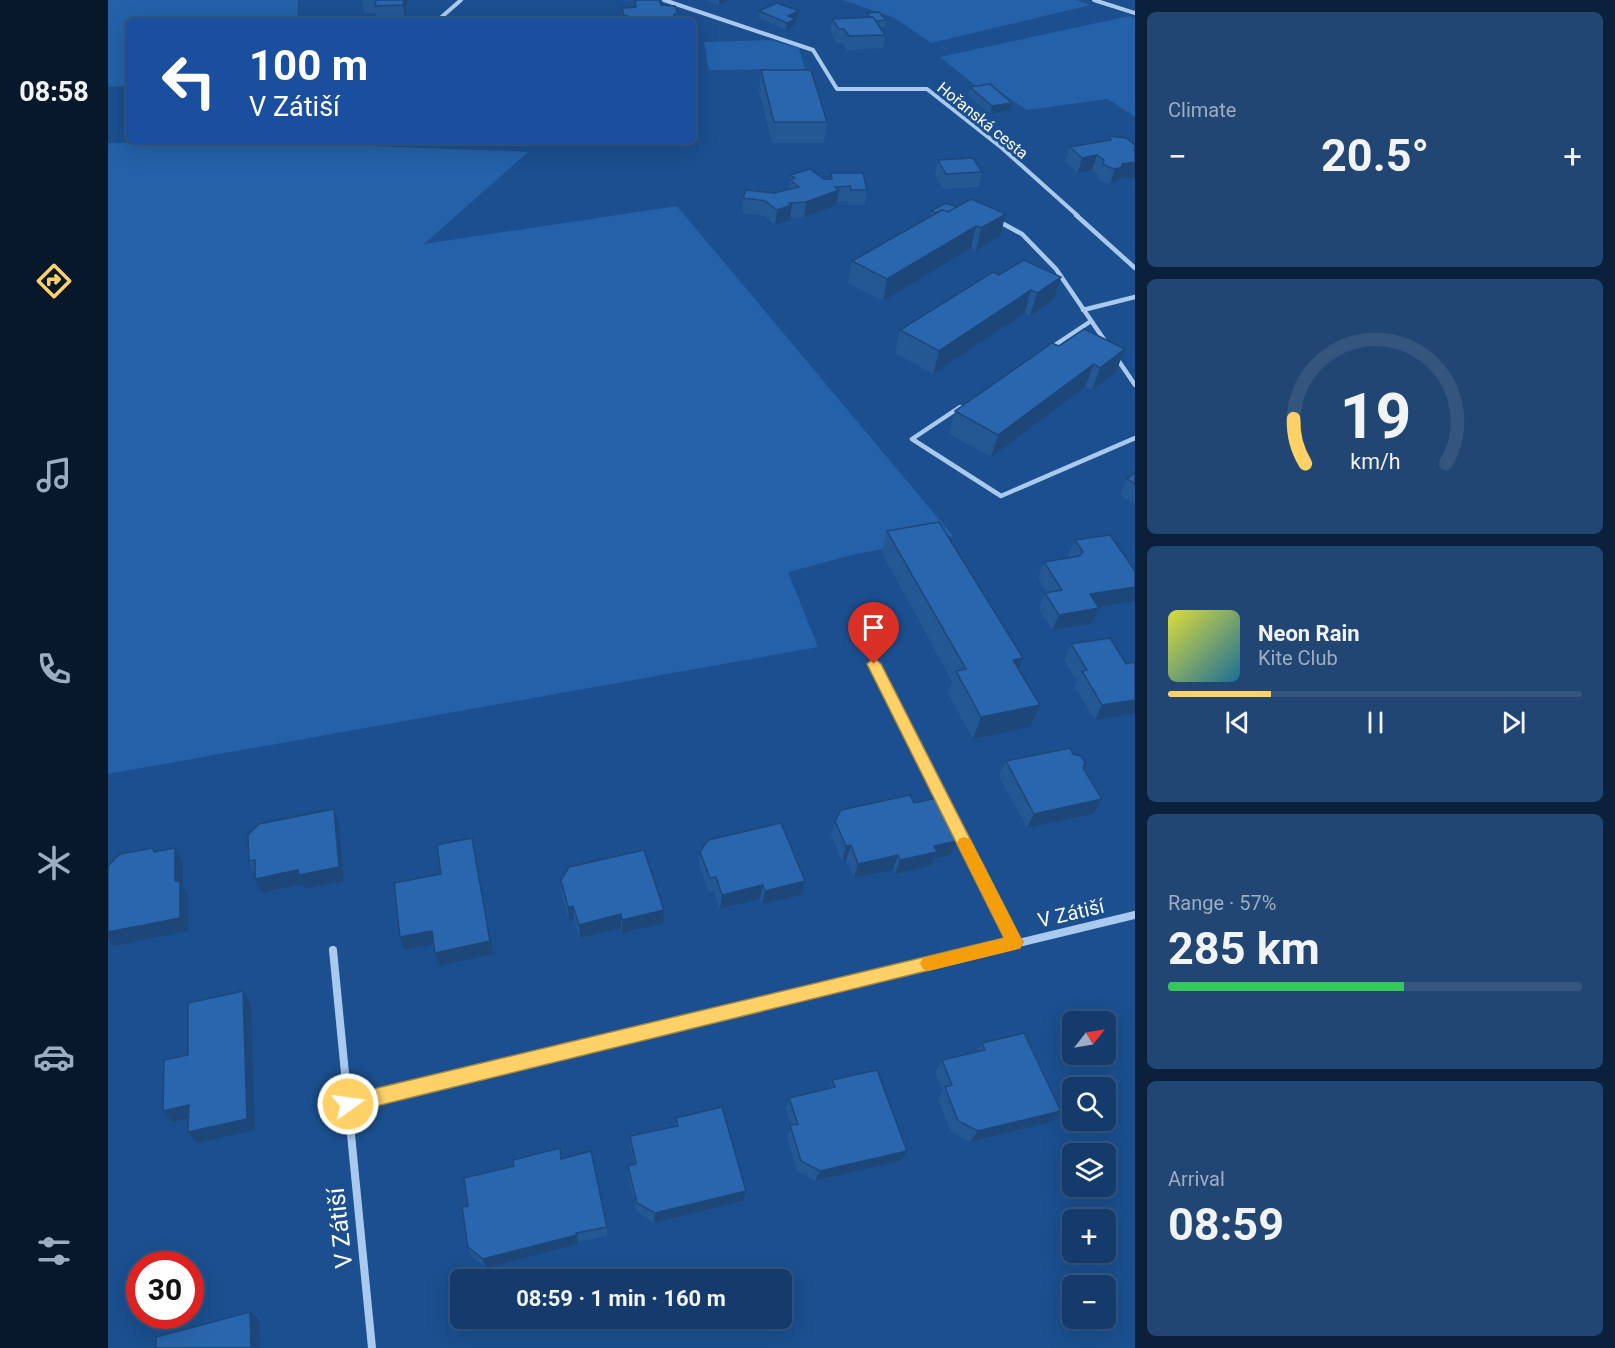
<!DOCTYPE html>
<html lang="en">
<head>
<meta charset="utf-8">
<style>
  :root { --surface:#143b6b; --page:#214673; --text:#f1f3f6; --muted:#9dadc1; --line:#33557e; --accent:#ffd166 }
  body { margin:0; font-family:Roboto,sans-serif; background:var(--page); color:var(--text); height:100vh; display:flex; flex-direction:column; font-size:22px; white-space:nowrap }
  * { box-sizing:border-box; margin:0 }
  p { font-size:20px; color:var(--muted) }
  .icon { flex:none; width:33px; height:33px; fill:none; stroke:currentColor; stroke-width:2; stroke-linecap:round; stroke-linejoin:round }
  .map { position:relative; flex:1; overflow:hidden }
  .panel { display:flex; flex-direction:column; gap:12px; padding:12px; background:#0b203b; width:480px }
  .panel>* { flex:none }
  .banner { position:absolute; left:18px; top:18px; width:570px; height:126px; border-radius:9px; box-shadow:0 6px 24px #0002,0 0 0 2px var(--line); background:#1a4fa0; color:#fff; overflow:hidden }
  .needle { width:39px; rotate:59deg }
  .tools { position:absolute; left:954px; top:1011px; display:grid; gap:12px }
  .tools a { display:grid; place-items:center; width:54px; height:54px; border-radius:9px; background:var(--surface); box-shadow:0 6px 24px #0002,0 0 0 2px var(--line); font-size:30px }
  .speed { position:absolute; left:18px; top:1251px; display:flex; gap:12px; font-size:30px; font-weight:700; text-align:center }
  .speed>* { display:grid; place-content:center; width:78px; height:78px; border-radius:50%; background:var(--surface); box-shadow:0 6px 24px #0002,0 0 0 2px var(--line); line-height:1 }
  .speed .limit { border:9px solid #d22; background:#fff; color:#111 }
  .pin { position:absolute; display:grid; place-items:center; width:51px; height:51px; color:#fff; margin:-62px -26px; border-radius:50% 50% 50% 0; rotate:-45deg; box-shadow:0 0 6px #0007 }
  .pin .icon { rotate:45deg }
  .me { position:absolute; width:66px; margin:-33px; rotate:76deg; stroke-linejoin:round; filter:drop-shadow(0 0 4px #0008) }
  .turn { display:flex; align-items:center; gap:21px; height:126px; padding:0 24px; font-size:27px }
  .turn .icon { width:78px; height:78px; stroke-width:2.5 }
  .turn b { display:block; font-size:42px; line-height:51px }
  .big { font-size:45px; font-weight:700; line-height:1.1 }
  .panel .widget { flex:1; display:flex; flex-direction:column; justify-content:center; gap:9px; min-width:0; padding:0 21px; border-radius:9px; background:var(--page) }
  .panel .dial { align-items:center; gap:0 }
  .dial svg { height:156px; overflow:visible; fill:none; stroke:var(--line); stroke-width:7; stroke-linecap:round; text-anchor:middle }
  .dial text { fill:var(--text); stroke:none }
  .song { display:flex; align-items:center; gap:18px }
  .cover { width:72px; height:72px; border-radius:9px; background:linear-gradient(135deg,hsl(60 70% 55%),hsl(200 70% 35%)) }
  .played { height:6px; border-radius:3px; background:linear-gradient(90deg,var(--accent) 25%,var(--line) 25%) }
  .keys { display:flex; justify-content:space-around; direction:ltr }
  .heat { display:flex; justify-content:space-between; align-items:center; font-size:33px; direction:ltr }
  .charge { height:9px; border-radius:4px; background:linear-gradient(90deg,#34c759 57%,var(--line) 0) }
  .trip { position:absolute; left:342px; top:1269px; width:342px; height:60px; border-radius:9px; background:var(--surface); box-shadow:0 6px 24px #0002,0 0 0 2px var(--line); font-weight:700; line-height:60px; text-align:center }
  main { display:flex; flex:1; min-height:0 }
  .tabs { display:flex; flex-direction:column; width:108px; justify-content:space-around; align-items:center; background:#08182b; color:var(--muted) }
  .tabs .icon { width:42px; height:42px }
  .tabs .current { color:var(--accent) }
  .tabs b { font-size:27px; color:var(--text) }
  .map>svg:first-child { display:block }
  .green { fill:#2461a8 }
  .lines { fill:none; stroke-linecap:round; stroke-linejoin:round }
  .street-far3 { stroke:#a9c9ee; stroke-width:4 }
  .street-far2 { stroke:#a9c9ee; stroke-width:4.5 }
  .street-far1 { stroke:#a9c9ee; stroke-width:6 }
  .street { stroke:#a9c9ee; stroke-width:8 }
  .wall { fill:#245895 }
  .shaded-wall { fill:#1d4779 }
  .building { fill:#2a66ad; stroke:#1d4779; stroke-width:1.5 }
  .route { fill:#ffd166; stroke:#a68842; stroke-width:1.5 }
  .slow { fill:#f59e0b }
  .labels { text-anchor:middle; stroke-width:6; stroke-linejoin:round; paint-order:stroke }
  .far-street-label { font-size:16px; fill:#fff; stroke:#1b4f8f }
  .street-label { font-size:20px; fill:#fff; stroke:#1b4f8f }
  .near-street-label { font-size:24px; fill:#fff; stroke:#1b4f8f }
</style>
</head>
<body>
<main>
<nav class="tabs">
<b>08:58</b>
<svg class="icon current" aria-label="directions" viewBox="0 0 24 24"><path d="M12 3l9 9-9 9-9-9zM9 14v-3h6M13 9l2 2-2 2"/></svg>
<svg class="icon" aria-label="music" viewBox="0 0 24 24"><path d="M9 18V5l10-2v13"/><circle cx="6" cy="18" r="3"/><circle cx="16" cy="16" r="3"/></svg>
<svg class="icon" aria-label="phone" viewBox="0 0 24 24"><path d="M5 4h4l2 5-3 2q2 4 5 5l2-3 5 2v4C11 20 4 13 5 4z"/></svg>
<svg class="icon" aria-label="climate" viewBox="0 0 24 24"><path d="M12 3v18M4 7l16 10M4 17L20 7"/></svg>
<svg class="icon" aria-label="car" viewBox="0 0 24 24"><path d="M5 17H2v-5l4-1 3-4h7l3 4 3 1v5h-3M9 17h6M6 11h13"/><circle cx="7" cy="17" r="2"/><circle cx="17" cy="17" r="2"/></svg>
<svg class="icon" aria-label="filters" viewBox="0 0 24 24"><path d="M4 7h16M4 17h16"/><circle cx="9" cy="7" r="2"/><circle cx="15" cy="17" r="2"/></svg>
</nav>
<div class="map">
<svg width="1027" height="1348" viewBox="0 0 1027 1348">
  <rect width="100%" height="100%" fill="#1b4f8f"/>
  <path class="green" d="M0,0h190l-1,21h-168v65l-21,1z
    M735,0h232l16,5 -160,38 -36,-25z
    M1021,16l6,2v99l-27,-18 -81,11 -33,-22 -13,2 -41,-33z
    M662,40l29,8 6,21 -96,1 -5,-28z
    M129,141l291,11 -104,92 253,-38 276,330 -97,18 -68,18 30,75 -710,127v-631z"/>
  <g class="lines">
    <path class="street-far3" d="M556,0l149,50 24,39h90l75,59 76,68
      M986,0l41,13
      M329,21l24,-21"/>
    <path class="street-far2" d="M968,215l59,53
      M890,221l24,13 34,35 51,75
      M975,310l52,-13
      M941,349l42,-28
      M1008,357l19,28
      M852,407l-48,32 89,57 134,-58"/>
    <path class="street-far1" d="M766,664l102,203"/>
    <path class="street" d="M867,865l39,77
      M225,950l15,154
      M264,1348l-24,-244 787,-189"/>
  </g>
  <path class="wall" d="M254,0h45v5l-2,14h-28l-1,-6h-12z
    M597,0h24l-10,5z
    M527,1l26,4 17,9 -1,7h-53l-2,-6v-7l13,-1z
    M651,11h40v6l-3,2 -1,7 -9,4 -27,-12z
    M759,13l19,7 -2,7h-4l5,8 -2,13 -36,2 -4,-7h-6l-6,-10 1,-14 35,-2z
    M653,70l66,52 -3,21h-52l-13,-52z
    M862,87l42,16 -2,7 -20,4 -22,-19z
    M1001,136l26,9v32l-17,2 -2,3 -6,2 -7,-2 -5,-3 1,-4 -7,-5 -14,3 -13,-11 5,-15 38,-6z
    M830,160l44,12 -3,15 -36,2 -8,-14z
    M723,173l36,17 -2,15h-17v-4l-11,1v3l-33,12 -13,1 -1,2 -15,5 -11,-9 -22,-3 1,-15 46,-8 1,-15 34,4h6z
    M838,203l54,33 -24,15 -5,-3 -88,53 -35,-18 4,-22 78,-44 1,-6z
    M891,275l62,2 -7,22 -24,17 -5,-3 -92,61 -38,-21 5,-23z
    M944,343l64,29 -24,18 -7,-3 -94,70 -42,-23 6,-23z
    M1027,473v31l-15,-9 7,-16z
    M779,531l153,174 -10,22 -57,12 -25,-46 4,-12 -70,-128z
    M967,540l60,31v30l-37,6 -7,17 -39,6 -13,-21 6,-16h2l-9,-15 6,-16 25,-4 -1,-2z
    M963,644l55,20 -31,56 -21,-34 3,-5 -13,-21z
    M898,761l77,7 10,46 -66,14 -28,-52z
    M806,803l43,38 -6,14 -17,4 -3,7 -36,8 -2,-4 -39,8 -8,-18 -4,1 -11,-26 4,-14z
    M231,824l5,57 -39,8 -2,-5 -41,9 -7,-14v-5l-6,-13z
    M592,852l102,43 -40,9 -2,-5 -40,10 -6,-18 -5,1 -10,-26z
    M453,880l102,44 -41,9 -1,-5 -41,10 -6,-18 -5,1 -7,-27z
    M874,1043l79,68 -9,11 -82,20 -19,-10 -13,-33 5,-8 -8,-19 7,-12 35,-8z
    M724,1080l75,71 -6,10 -86,20 -18,-10 -10,-35 4,-11 -5,-16 3,-11 40,-9z
    M568,1118l67,83 -89,22 -17,-11 -9,-36v-10l6,-2 -4,-17v-11l45,-10z
    M453,1159l46,68v9l-30,6 1,2 -92,24 -15,-12 -3,-9v-41z"/>
  <path class="shaded-wall" d="M296,0h3v5l-2,14 -2,-14z
    M611,0h10l-10,5z
    M691,11v6l-5,3 2,-1 -1,7 -9,4 2,-14z
    M904,103l-2,7 -20,4 2,-8z
    M989,155l-5,15 -14,3 4,-15z
    M1027,162v15l-17,2 -2,3 -6,2 5,-15 7,-5z
    M731,190l-2,15 -33,12 2,-15z
    M684,205l-2,15 -15,5 2,-15z
    M898,214l-6,22 -24,15 5,-23z
    M868,226l-5,22 -88,53 4,-22z
    M953,277l-7,22 -24,17 7,-23z
    M923,290l-6,23 -92,61 6,-23z
    M1017,349l-9,23 -24,18 8,-22z
    M986,364l-9,23 -94,70 7,-22z
    M1027,587v14l-52,9 7,-16z
    M991,608l-8,16 -39,6 7,-15z
    M915,658l-9,23 -1,-21z
    M1027,700v13l-40,7 7,-15z
    M932,705l-10,22 -57,12 8,-22z
    M994,799l-9,15 -66,14 7,-14z
    M226,809l5,15 5,57 -39,8 -2,-5 -41,9 -7,-14 43,-9z
    M364,838l21,116 -54,12 -4,-13z
    M849,841l-6,14 -17,4 -3,7 -36,8 5,-14 34,-14z
    M743,845l-5,15 -4,1 4,-15z
    M67,848l8,14v24l5,9v36l-75,15 -5,-7v-7l67,-51z
    M790,855l-5,15 -39,8 4,-14z
    M697,881l-3,14 -40,9 3,-13z
    M655,885l-3,14 -40,10 2,-14z
    M465,906l1,14 -5,1 -1,-14z
    M556,910l-1,14 -41,9v-13z
    M513,914v14l-41,10 -1,-13z
    M324,931l4,13 -32,6 -4,-13z
    M135,991l8,13 4,126 -58,13 -9,-11z
    M81,1105l9,11 -26,6 -9,-11z
    M953,1111l-9,11 -82,20 8,-11z
    M799,1151l-6,10 -86,20 5,-10z
    M638,1191l-3,10 -89,22 1,-10z
    M469,1235l1,9 -92,24 -3,-9z
    M142,1312l9,8 1,28h-9z"/>
  <path class="building" d="M268,0h28l-1,5 -28,1z
    M531,0h20l2,5 14,1 3,8h-4l1,5 -4,2h-42l-1,-5h-4l-2,-8 14,-1 -1,-6z
    M669,3l22,8 -11,5 8,3 -9,4 -28,-12z
    M771,12l7,8 -10,1 -3,-4h-3l-3,-4z
    M765,17l12,18 -36,1 -5,-7h-5l-7,-10z
    M653,70h50l16,52h-53z
    M882,84l22,19 -20,3 -22,-19z
    M1001,136l17,2 9,7v4l-1,1h1v12l-13,2v3l-7,2 -7,-2 -5,-3 1,-4 -7,-5 -15,3 -12,-11 41,-7z
    M865,158l9,14 -36,2 -8,-14z
    M702,169l14,10h8l-1,-6h32l4,17h-16l-1,-4 -15,1 4,3 -33,12 -17,1 3,2 -15,5 -12,-9 -22,-3 3,-8 28,3 25,-6 -9,-7 5,-2 -5,-3z
    M863,199l35,15 -25,14 -5,-2 -89,53 -35,-18 90,-51 6,2z
    M838,203l11,4 -9,5 -6,-2 -6,3 -5,-2z
    M916,260l37,17 -24,16 -6,-3 -92,61 -39,-21 93,-58 6,3z
    M976,329l41,20 -25,19 -6,-4 -96,71 -43,-24 97,-68 7,3z
    M1027,473v11l-8,-5z
    M831,522l84,136 -10,2 27,45 -59,12 -25,-46 10,-2 -79,-138z
    M1002,535l25,36v16l-45,7 9,14 -40,7 -14,-22 17,-3 -18,-28 35,-6 4,-4 -8,-12z
    M1002,638l16,26 8,-2 1,2v36l-33,5 -20,-34 5,-1 -16,-26z
    M962,748l3,6 8,2 4,6 -2,6 19,31 -68,15 -28,-53z
    M802,795l4,8 23,-5 20,43 -23,5 3,6 -37,8 -2,-5 -40,9 -7,-19 -5,1 -11,-25 6,-11z
    M226,809l5,58 -40,8 -1,-5 -43,9v-19l-6,1 -1,-26 11,-11z
    M673,823l24,58 -40,10 -2,-6 -41,10 -6,-18 -6,1 -10,-26 8,-12z
    M364,838l18,103 -55,12 -3,-22 -32,6 -6,-54 47,-9 -4,-29z
    M45,848l1,4 21,-4v33h5v37l-72,14v-66l12,-12z
    M536,850l20,60 -42,10 -1,-6 -42,11 -6,-19 -5,1 -7,-27 8,-13z
    M135,991l4,128 -59,13 1,-27 -26,6 1,-51 24,-5v-52z
    M916,1033l37,78 -83,20 -20,-10 -13,-34 7,-2 -10,-25 43,-10 -3,-7z
    M769,1070l30,81 -87,20 -19,-10 -11,-36 8,-1 -9,-26 46,-11 -3,-7z
    M614,1107l24,84 -91,22 -18,-10 -9,-37 8,-2 -6,-28 48,-10 -2,-8z
    M452,1148l1,11 30,-8 16,76 -31,6 1,2 -94,24 -15,-12 -6,-40 6,-1 -4,-28 50,-12 -1,-6z
    M142,1312l1,36h-95v-11z"/>
  <path class="route" d="M766,658l7,6 139,273 3,5 -3,6 -672,165 -7,-3 -2,-6 2,-6 7,-3 656,-157 -137,-274z"/>
  <path class="slow" d="M856,837l6,2 53,103 -3,6 -6,2 -86,21 -5,-2 -3,-6 3,-5 81,-20 -47,-95 2,-4z"/>
  <g class="labels">
    <g class="far-street-label">
      <text transform="translate(875 120) rotate(39)" y="6">Hořanská cesta</text>
    </g>
    <g class="street-label">
      <text transform="translate(963 913) rotate(-13)" y="7">V Zátiší</text>
    </g>
    <g class="near-street-label">
      <text transform="translate(232 1228) rotate(-96)" y="8">V Zátiší</text>
    </g>
  </g>
</svg>
<div class="tools">
<a><svg class="needle" viewBox="-14 -14 28 28"><path d="M0-13l5 13h-10z" fill="#e53935"/><path d="M0 13l5-13h-10z" fill="#9dadc1"/></svg></a>
<a><svg class="icon" aria-label="search" viewBox="0 0 24 24"><circle cx="10" cy="10" r="6"/><path d="M15 15l6 6"/></svg></a>
<a><svg class="icon" aria-label="layers" viewBox="0 0 24 24"><path d="M12 4l9 5-9 5-9-5zM3 14l9 5 9-5"/></svg></a>
<a>+</a>
<a>−</a>
</div>
<div class="speed"><div class="limit">30</div></div>
<div class="pin" style="left:766px;top:664px;background:#d93025"><svg class="icon" aria-label="arrive" viewBox="0 0 24 24"><path d="M6 21V4h12l-3 4 3 4H6"/></svg></div>
<svg class="me" style="left:240px;top:1104px" viewBox="-20 -20 40 40"><circle r="17" fill="#ffd166" stroke="#fff" stroke-width="3"/><path d="M0-11L8 9 0 5-8 9z" fill="#fff"/></svg>
<div class="trip">08:59 · 1 min · 160 m</div>
<div class="banner">
<div class="turn"><svg class="icon" aria-label="left" viewBox="0 0 24 24"><path d="M17 20v-9H6M10 6l-5 5 5 5"/></svg><div><b>100 m</b>V Zátiší</div></div>
</div>
</div>
<section class="panel">
<div class="widget"><p>Climate</p>
<div class="heat"><a>−</a><b class="big">20.5°</b><a>+</a></div>
</div>
<div class="widget dial"><svg viewBox="0 0 100 80">
<path d="M14 69A42 42 0 1 1 86 69"/>
<path d="M14 69A42 42 0 0 1 8 46" stroke="#ffd166"/>
<text x="50" y="56" font-size="32" font-weight="700">19</text>
<text x="50" y="72" font-size="11">km/h</text>
</svg></div>
<div class="widget">
<div class="song"><i class="cover"></i><div><b>Neon Rain</b><p>Kite Club</p></div></div>
<div class="played"></div>
<div class="keys"><svg class="icon" aria-label="previous" viewBox="0 0 24 24"><path d="M18 5L8 12l10 7zM5 5v14"/></svg><svg class="icon" aria-label="pause" viewBox="0 0 24 24"><path d="M8 5v14M16 5v14"/></svg><svg class="icon" aria-label="next" viewBox="0 0 24 24"><path d="M6 5l10 7-10 7zM19 5v14"/></svg></div>
</div>
<div class="widget"><p>Range · 57%</p><b class="big">285 km</b><div class="charge"></div></div>
<div class="widget"><p>Arrival</p><b class="big">08:59</b></div>
</section>
</main>
</body>
</html>
